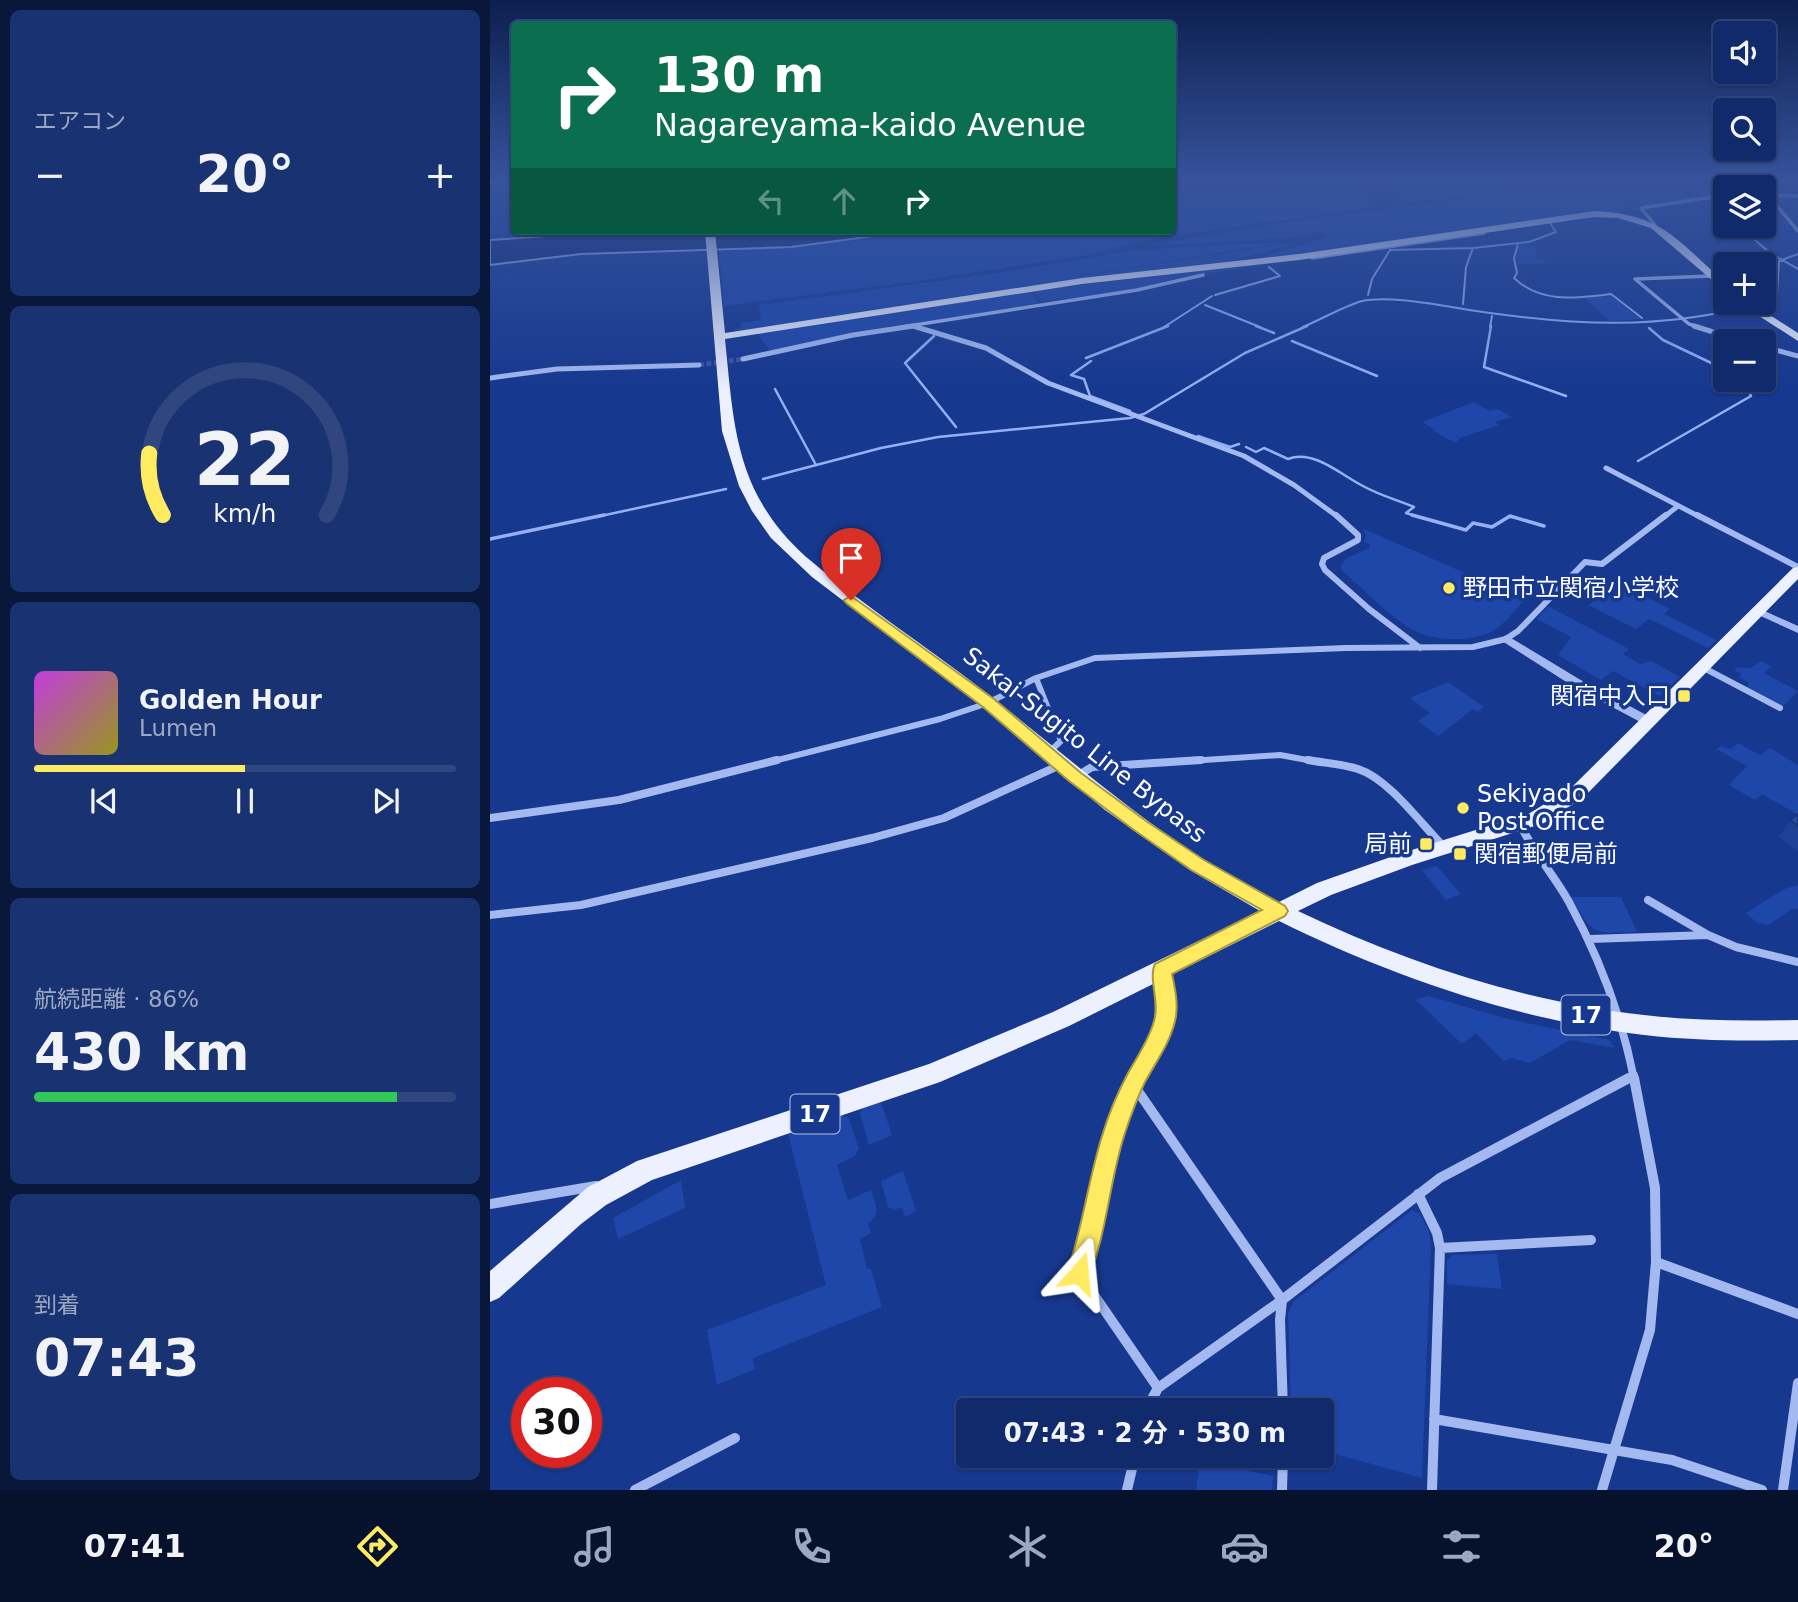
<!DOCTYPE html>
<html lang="ja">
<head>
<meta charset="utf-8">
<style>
  :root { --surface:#102a6b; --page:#193271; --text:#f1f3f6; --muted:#9ca7c1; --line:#30467e; --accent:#ffeb62 }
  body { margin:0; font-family:"DejaVu Sans","Noto Sans JP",sans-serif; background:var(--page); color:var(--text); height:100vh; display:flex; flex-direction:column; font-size:26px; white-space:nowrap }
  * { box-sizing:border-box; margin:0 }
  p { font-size:23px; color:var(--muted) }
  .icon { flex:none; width:38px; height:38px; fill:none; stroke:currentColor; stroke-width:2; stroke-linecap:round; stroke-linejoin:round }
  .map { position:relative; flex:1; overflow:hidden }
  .drawer { display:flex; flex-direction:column; gap:10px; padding:10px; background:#09173b; width:490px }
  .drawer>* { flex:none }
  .guide { position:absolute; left:21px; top:21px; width:665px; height:214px; border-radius:7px; box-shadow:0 2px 5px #0004,0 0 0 2px var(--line); background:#0b6e4f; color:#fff; overflow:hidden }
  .buttons { position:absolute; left:1223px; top:21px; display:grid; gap:14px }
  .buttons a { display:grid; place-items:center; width:63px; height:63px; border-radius:7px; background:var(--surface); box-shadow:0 2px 5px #0004,0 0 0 2px var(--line); font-size:35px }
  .speed { position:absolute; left:21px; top:1377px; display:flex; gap:14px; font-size:35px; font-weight:700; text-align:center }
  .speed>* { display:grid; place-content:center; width:91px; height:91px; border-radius:50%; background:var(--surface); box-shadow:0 2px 5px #0004,0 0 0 2px var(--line); line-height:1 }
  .speed .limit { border:10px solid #d22; background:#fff; color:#111 }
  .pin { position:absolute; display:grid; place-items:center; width:60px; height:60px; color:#fff; margin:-72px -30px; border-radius:50% 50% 50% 0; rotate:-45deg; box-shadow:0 0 7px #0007 }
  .pin .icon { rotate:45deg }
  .me { position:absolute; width:77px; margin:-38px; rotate:18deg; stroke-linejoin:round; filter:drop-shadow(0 0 5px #0008) }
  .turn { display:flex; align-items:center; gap:24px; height:147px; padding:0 28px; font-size:32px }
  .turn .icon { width:91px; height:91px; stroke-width:2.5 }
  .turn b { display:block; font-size:49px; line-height:60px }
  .lanes { display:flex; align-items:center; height:66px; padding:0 28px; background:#0003; justify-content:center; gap:35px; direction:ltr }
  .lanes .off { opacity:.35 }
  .big { font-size:52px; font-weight:700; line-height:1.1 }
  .drawer .tile { flex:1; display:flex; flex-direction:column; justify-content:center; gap:10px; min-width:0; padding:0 24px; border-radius:10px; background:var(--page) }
  .drawer .dial { align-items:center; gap:0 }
  .dial svg { height:182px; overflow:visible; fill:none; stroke:var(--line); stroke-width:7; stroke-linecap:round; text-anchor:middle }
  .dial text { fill:var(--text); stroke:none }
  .song { display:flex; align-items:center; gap:21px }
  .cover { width:84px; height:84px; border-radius:10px; background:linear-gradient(135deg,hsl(290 70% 55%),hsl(60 70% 35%)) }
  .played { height:7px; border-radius:4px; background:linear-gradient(90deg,var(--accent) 50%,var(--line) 50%) }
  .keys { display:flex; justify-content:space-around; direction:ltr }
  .heat { display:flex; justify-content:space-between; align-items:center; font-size:38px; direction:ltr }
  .charge { height:10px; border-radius:5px; background:linear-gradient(90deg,#34c759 86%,var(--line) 0) }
  .trip { position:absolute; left:466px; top:1398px; width:378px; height:70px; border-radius:7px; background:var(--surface); box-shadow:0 2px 5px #0004,0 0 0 2px var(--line); font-weight:700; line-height:70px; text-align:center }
  .tabs { display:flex; height:112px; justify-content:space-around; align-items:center; background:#06112b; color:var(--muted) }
  .tabs .icon { width:49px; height:49px }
  .tabs .current { color:var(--accent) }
  .tabs b { font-size:32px; color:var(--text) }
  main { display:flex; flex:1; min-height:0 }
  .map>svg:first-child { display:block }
  .green { fill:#1e47a9 }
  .water { fill:#0e276c; stroke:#95b1f3; stroke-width:2 }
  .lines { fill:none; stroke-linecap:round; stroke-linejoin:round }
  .stream-far2 { stroke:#95b1f3; stroke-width:2 }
  .stream-far1 { stroke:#95b1f3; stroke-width:2.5 }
  .stream { stroke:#95b1f3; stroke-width:3.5 }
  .minor-tunnel { stroke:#3956a0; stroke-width:5; stroke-dasharray:5 2.5; stroke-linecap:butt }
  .minor-far4 { stroke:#a3b9f0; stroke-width:3.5 }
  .minor-far3 { stroke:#a3b9f0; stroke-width:5 }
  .minor-far2 { stroke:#a3b9f0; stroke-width:6 }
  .minor-far1 { stroke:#a3b9f0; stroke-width:8 }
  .minor { stroke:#a3b9f0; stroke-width:10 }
  .tertiary { fill:#a3b9f0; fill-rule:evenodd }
  .primary { fill:#ecf0ff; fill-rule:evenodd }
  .wall { fill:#1f4196 }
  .building { fill:#244cae; stroke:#19357a; stroke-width:2 }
  .route { fill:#ffeb62; stroke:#a69940; stroke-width:2 }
  .poi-dot { fill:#ffeb62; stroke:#16388f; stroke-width:2.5 }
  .labels { text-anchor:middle; stroke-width:7; stroke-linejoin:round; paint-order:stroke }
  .shield { fill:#16388f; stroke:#b9c3dd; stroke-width:2 }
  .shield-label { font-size:23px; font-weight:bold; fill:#fff }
  .poi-label { font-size:24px; fill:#fff; stroke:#16388f; text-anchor:start }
  .street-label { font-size:24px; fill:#fff; stroke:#16388f }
</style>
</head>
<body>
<main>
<section class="drawer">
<div class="tile"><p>エアコン</p>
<div class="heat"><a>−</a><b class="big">20°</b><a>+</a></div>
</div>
<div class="tile dial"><svg viewBox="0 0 100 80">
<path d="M14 69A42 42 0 1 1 86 69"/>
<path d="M14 69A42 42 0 0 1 8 42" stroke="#ffeb62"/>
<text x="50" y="56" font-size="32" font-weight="700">22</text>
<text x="50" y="72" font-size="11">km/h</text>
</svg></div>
<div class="tile">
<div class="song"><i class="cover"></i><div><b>Golden Hour</b><p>Lumen</p></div></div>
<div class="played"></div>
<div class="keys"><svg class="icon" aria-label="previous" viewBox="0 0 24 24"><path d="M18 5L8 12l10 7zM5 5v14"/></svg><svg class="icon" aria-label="pause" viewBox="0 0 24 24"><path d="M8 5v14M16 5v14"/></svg><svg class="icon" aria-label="next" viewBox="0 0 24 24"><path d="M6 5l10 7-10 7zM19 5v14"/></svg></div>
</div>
<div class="tile"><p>航続距離 · 86%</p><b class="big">430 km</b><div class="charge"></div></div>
<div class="tile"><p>到着</p><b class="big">07:43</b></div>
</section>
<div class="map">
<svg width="1308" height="1490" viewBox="0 0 1308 1490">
  <rect width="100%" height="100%" fill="#16388f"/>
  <path class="green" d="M886,180l-7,4 1,16 -3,8 -226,33 -52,14 -178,27 -187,24 -5,-57 94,-4 99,-14h260l1,-48 9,-2z
    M893,180h211l-182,22 -31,-17 -2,-3z
    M1125,180h136l-127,18 -5,-3 10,-2 -99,14 86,-11 6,2 -291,43 292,-42 16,10c-130,13 -260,36 -391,52l84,-25 -14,-3 -31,5 -143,8 158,-26z
    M1269,180h39v3l-34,5 -38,-1 -1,7 -83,12 -16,-7z
    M819,240l-96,26 -476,65 -4,-2 8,-1v-5l20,-3 -2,-15 224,-30 154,-25 150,-8 -250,41z
    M1030,244l14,1 3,4 -1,9 16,5 -35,1 -1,-6z
    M894,247l-201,30 -63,15 -79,10 -8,-11z
    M541,291l8,12 -268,49 -14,-19z
    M1121,296l29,23 -30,2 -26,-23z
    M984,402l16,9 8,-2 14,8 -17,5 4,3 -39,13 -5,5 -23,-13 2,-1 -12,-7z
    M873,529h1l161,70c-10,11 -19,24 -31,31 -21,13 -61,12 -83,-1 -25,-16 -48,-40 -70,-59v-5l6,-7 22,-10 1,-4 -6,-2 2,-7z
    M1129,583l51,26 -6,5 52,26 -8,8 -59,-29 -13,10 -48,-24z
    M1058,606l81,43 -6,5 17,10 12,-3 28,16 -20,19 -47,-25 -12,9 -43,-25 13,-18 -34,-18z
    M1271,661l11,5 -8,7 34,18 -15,15 -37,-19 3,-4 -10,-6 3,-3 -8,-4 3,-3 13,1z
    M958,682l36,25 -7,5 -4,-3 -35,27 -20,-15 12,-8 -20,-15z
    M1248,743l22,12 10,-7 28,17v50l-36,-21 -7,6 -26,-15 18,-19 -31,-17 4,-3 11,3z
    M947,866l24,28 -15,6 -24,-30z
    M1308,885v24h-6l-24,16 -11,-2 -11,-10 38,-24z
    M1081,897h50l16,35c-46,1 -42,5 -66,-35z
    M938,996l80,23 101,21 7,8 -46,-8 -40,23 -18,-5 -8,3 -28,-28 -14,11 -46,-44z
    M391,1102l11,33 -23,10 -9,-31 4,-7z
    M352,1115l7,3 10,31 -4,7 -18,9 11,35 23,-10c4,13 11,25 -3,33l3,10 -11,6 7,30h4l11,38 -129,51 2,11 -38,16 -10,-55 119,-45 -38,-152z
    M413,1171l13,40 -11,6 -3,-10 -7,3 -7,-3 -7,-26z
    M191,1180l4,28 -67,31 -5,-21z
    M922,1210l8,4 9,17 2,15 -9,232 -101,-28v-40h-30l-3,-97 6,-12z
    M1007,1254l5,35 -55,-5v-23l5,-6z
    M710,1461l73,15 -1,14h-76z"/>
  <path class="water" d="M133,231h289l-121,16 -210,7 -91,11v-25z"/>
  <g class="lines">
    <path class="stream-far2" d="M1249,226l31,27 28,16
      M1028,244l-4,14 3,15 -3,5c27,26 63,20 97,16l31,24
      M725,295l65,-19 -11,-9
      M878,295l4,-16 18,-29 83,-2
      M1274,302l11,-2 2,-5 2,-34 19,-7
      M973,304l3,-37 7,-19 56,-6 27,-10 -6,-9
      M1263,304l7,-1
      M715,305l55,22
      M674,327l48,-31
      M813,327c19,-8 39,-20 59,-26 30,-7 95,8 128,12 88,12 168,16 255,-6
      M1000,327l2,-11"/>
    <path class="stream-far1" d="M766,326l18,7
      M1001,326l-7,41 82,29
      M1159,328l14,12 63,30
      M444,336l-29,27 51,64
      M802,341l85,35
      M596,358l82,-32
      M601,361l-20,14 13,4 6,17 40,15
      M285,389l41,76
      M708,436l32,11 9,-3
      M756,447l10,5 8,-4 24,11c26,-10 53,16 75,27 16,9 34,14 51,21l-8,6 13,4
      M1148,461l113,-65 -7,-16
      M273,479l118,-31 57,-11 192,-19 14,-4 101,-61 62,-27
      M106,517l130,-28
      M1019,517h3"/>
    <path class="stream" d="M922,515l54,15 7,-7 19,4 18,-11 34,10
      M0,539l114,-24"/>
    <path class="minor-tunnel" d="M209,365l44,-6"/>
    <path class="minor-far4" d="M0,182l20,-2
      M1277,195l31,1
      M1278,195l30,36
      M1165,225l-14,-17 85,-13
      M822,258l172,-25
      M423,326l4,1
      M412,327l235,-37 66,-15
      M1209,327l-10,-3 -54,-45 76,-3"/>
    <path class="minor-far3" d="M423,326l73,22 62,35 196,73 50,29 44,32
      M1204,326l48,15
      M1274,347l34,9
      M253,359l110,-24 60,-9
      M0,378l67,-9 142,-4
      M1116,468l94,49
      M1174,517l14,-11"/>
    <path class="minor-far2" d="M846,515l22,20v5l-34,18 -2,6 3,6 44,39 51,39
      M1207,515l101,52
      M1212,667l78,41
      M546,678l25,63 -13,12
      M280,762l170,-43 48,-16 48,-25 59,-20 251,-10 127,-1 33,-8 12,-8 67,-69 17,2 64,-49
      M684,762l106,-7 38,7"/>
    <path class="minor-far1" d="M818,760c16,3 34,4 50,9 31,10 63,55 86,78
      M587,776l15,-9 109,-7
      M0,818l129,-18 158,-40
      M1030,824c13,28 34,51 49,78 30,55 53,116 65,177
      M1158,900l60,35 28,12 62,15
      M0,915l91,-10 291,-67 72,-20 116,-53
      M1100,939l118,-4
      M646,1079c24,-45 36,-56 26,-109
      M1136,1079l8,-4"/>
    <path class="minor" d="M647,1078l-23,53 -35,142 79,115
      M643,1084l149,216 -2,20 3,90
      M928,1194l19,39 3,15 -8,242
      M0,1204l106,-18
      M950,1248l151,-8
      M1166,1262l142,52
      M656,1410l12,-22 124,-88 158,-122 189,-100
      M944,1419l238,41 90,30
      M145,1490l100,-52
      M637,1490l8,-34
      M792,1490l1,-34
      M1112,1490l48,-160 6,-68 -1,-74 -21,-110
      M1293,1490l15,-107"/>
    <path class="tertiary" d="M1268,608l40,18v7l-44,-20 -1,-2z
      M1016,635l73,44 73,39 2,3 -2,3h-8l-73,-39 -69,-44 -2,-2z"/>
    <path class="primary" d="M1104,211c70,3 83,30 132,72v9l-75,-64 -33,-10 -24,-1 -295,43 -217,24 -357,55c9,88 10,153 80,217 57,49 120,89 179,135 96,75 184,157 295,211l38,-19 82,-29 131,-41 42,-26 221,-219 5,-1v12l-214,218 -40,26 -132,42 -81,30 -33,16c109,52 226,91 346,104 51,6 102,6 154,5v20c-52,1 -103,1 -154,-5 -127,-15 -251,-58 -365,-114l-210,105 -129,56 -288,98 -46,25 -25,19 -82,74 -9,4v-31l98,-84 49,-26 292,-97 124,-52 207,-101 -70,-41 -85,-60 -131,-110 -162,-123 -41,-39 -19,-27 -13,-25 -17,-55 -17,-200h10l10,102 357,-55 217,-24z
      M1249,303h12l47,30v8z"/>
  </g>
  <path class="wall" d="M1308,814v37l-19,-14 11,-17z"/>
  <path class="building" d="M1308,814v12l-8,-6z"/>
  <linearGradient id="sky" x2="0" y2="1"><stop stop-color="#0c1f4f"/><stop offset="0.46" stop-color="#36539b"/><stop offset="1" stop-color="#36539b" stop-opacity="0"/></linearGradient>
  <rect width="1308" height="389" fill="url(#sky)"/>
  <path class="route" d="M361,596l143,103 87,74 65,48 58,39 81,46 3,5 -3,5 -113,58c3,14 6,28 4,42 -4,25 -21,47 -32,68 -7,15 -13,31 -18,46 -17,49 -18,103 -39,151l-8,4 -8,-4 -4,-8c16,-46 21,-94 36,-140 6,-20 15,-41 25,-60 9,-16 21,-33 26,-52 6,-19 -6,-43 1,-57l107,-54 -71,-40 -57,-40 -65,-49 -86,-74 -137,-104 -2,-3z"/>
  <g class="poi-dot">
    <circle cx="959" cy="588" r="7"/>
    <rect x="1187" y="689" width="14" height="14" rx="3.5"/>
    <circle cx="973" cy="808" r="7"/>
    <rect x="929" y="837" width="14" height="14" rx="3.5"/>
    <rect x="963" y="847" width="14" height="14" rx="3.5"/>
  </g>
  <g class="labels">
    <g class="shield">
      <rect x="1071.5" y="995.5" width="49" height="39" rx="5"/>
      <rect x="300.5" y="1094.5" width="49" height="39" rx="5"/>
    </g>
    <g class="shield-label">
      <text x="1096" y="1023">17</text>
      <text x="325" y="1122">17</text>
    </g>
    <g class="poi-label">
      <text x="973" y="596">野田市立関宿小学校</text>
      <text x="1180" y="704" text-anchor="end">関宿中入口</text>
      <text x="987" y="802">Sekiyado<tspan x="987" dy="28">Post Office</tspan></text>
      <text x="922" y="852" text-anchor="end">局前</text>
      <text x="984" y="862">関宿郵便局前</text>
    </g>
    <g class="street-label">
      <text transform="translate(595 745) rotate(38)" y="8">Sakai-Sugito Line Bypass</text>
    </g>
  </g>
</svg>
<div class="buttons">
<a><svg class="icon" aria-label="sound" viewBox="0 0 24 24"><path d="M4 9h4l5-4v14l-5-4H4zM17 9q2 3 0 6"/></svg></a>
<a><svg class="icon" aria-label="search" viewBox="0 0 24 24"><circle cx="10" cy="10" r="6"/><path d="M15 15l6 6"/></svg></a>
<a><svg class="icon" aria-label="layers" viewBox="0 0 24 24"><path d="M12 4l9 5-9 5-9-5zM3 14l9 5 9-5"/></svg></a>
<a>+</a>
<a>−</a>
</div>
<div class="speed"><div class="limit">30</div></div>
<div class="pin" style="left:361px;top:600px;background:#d93025"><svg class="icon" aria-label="arrive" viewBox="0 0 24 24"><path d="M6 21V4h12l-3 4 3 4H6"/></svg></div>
<svg class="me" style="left:589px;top:1273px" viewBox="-20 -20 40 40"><path d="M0-17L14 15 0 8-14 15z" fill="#ffeb62" stroke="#fff" stroke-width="4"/></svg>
<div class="trip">07:43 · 2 分 · 530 m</div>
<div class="guide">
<div class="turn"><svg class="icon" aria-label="right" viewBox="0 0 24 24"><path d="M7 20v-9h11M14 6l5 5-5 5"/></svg><div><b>130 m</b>Nagareyama-kaido Avenue</div></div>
<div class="lanes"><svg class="icon off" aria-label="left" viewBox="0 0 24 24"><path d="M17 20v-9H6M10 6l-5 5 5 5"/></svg><svg class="icon off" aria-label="ahead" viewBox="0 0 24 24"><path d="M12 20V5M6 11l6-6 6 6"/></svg><svg class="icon" aria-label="right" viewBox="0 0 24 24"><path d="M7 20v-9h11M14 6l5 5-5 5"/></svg></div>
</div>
</div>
</main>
<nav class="tabs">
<b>07:41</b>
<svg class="icon current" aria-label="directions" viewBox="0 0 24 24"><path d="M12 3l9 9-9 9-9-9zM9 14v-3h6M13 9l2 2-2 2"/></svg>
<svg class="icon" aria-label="music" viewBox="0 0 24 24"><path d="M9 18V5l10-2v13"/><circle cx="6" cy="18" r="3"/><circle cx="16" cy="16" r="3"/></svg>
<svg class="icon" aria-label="phone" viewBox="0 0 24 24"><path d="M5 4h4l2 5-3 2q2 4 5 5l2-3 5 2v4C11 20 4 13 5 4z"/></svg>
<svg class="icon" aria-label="climate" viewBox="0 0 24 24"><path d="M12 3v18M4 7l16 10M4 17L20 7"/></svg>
<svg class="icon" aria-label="car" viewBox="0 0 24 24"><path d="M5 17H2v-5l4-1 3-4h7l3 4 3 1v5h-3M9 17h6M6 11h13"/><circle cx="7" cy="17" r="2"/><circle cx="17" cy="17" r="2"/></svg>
<svg class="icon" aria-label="filters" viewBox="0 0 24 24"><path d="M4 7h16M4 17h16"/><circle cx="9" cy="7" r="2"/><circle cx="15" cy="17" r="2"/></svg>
<b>20°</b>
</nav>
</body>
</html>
